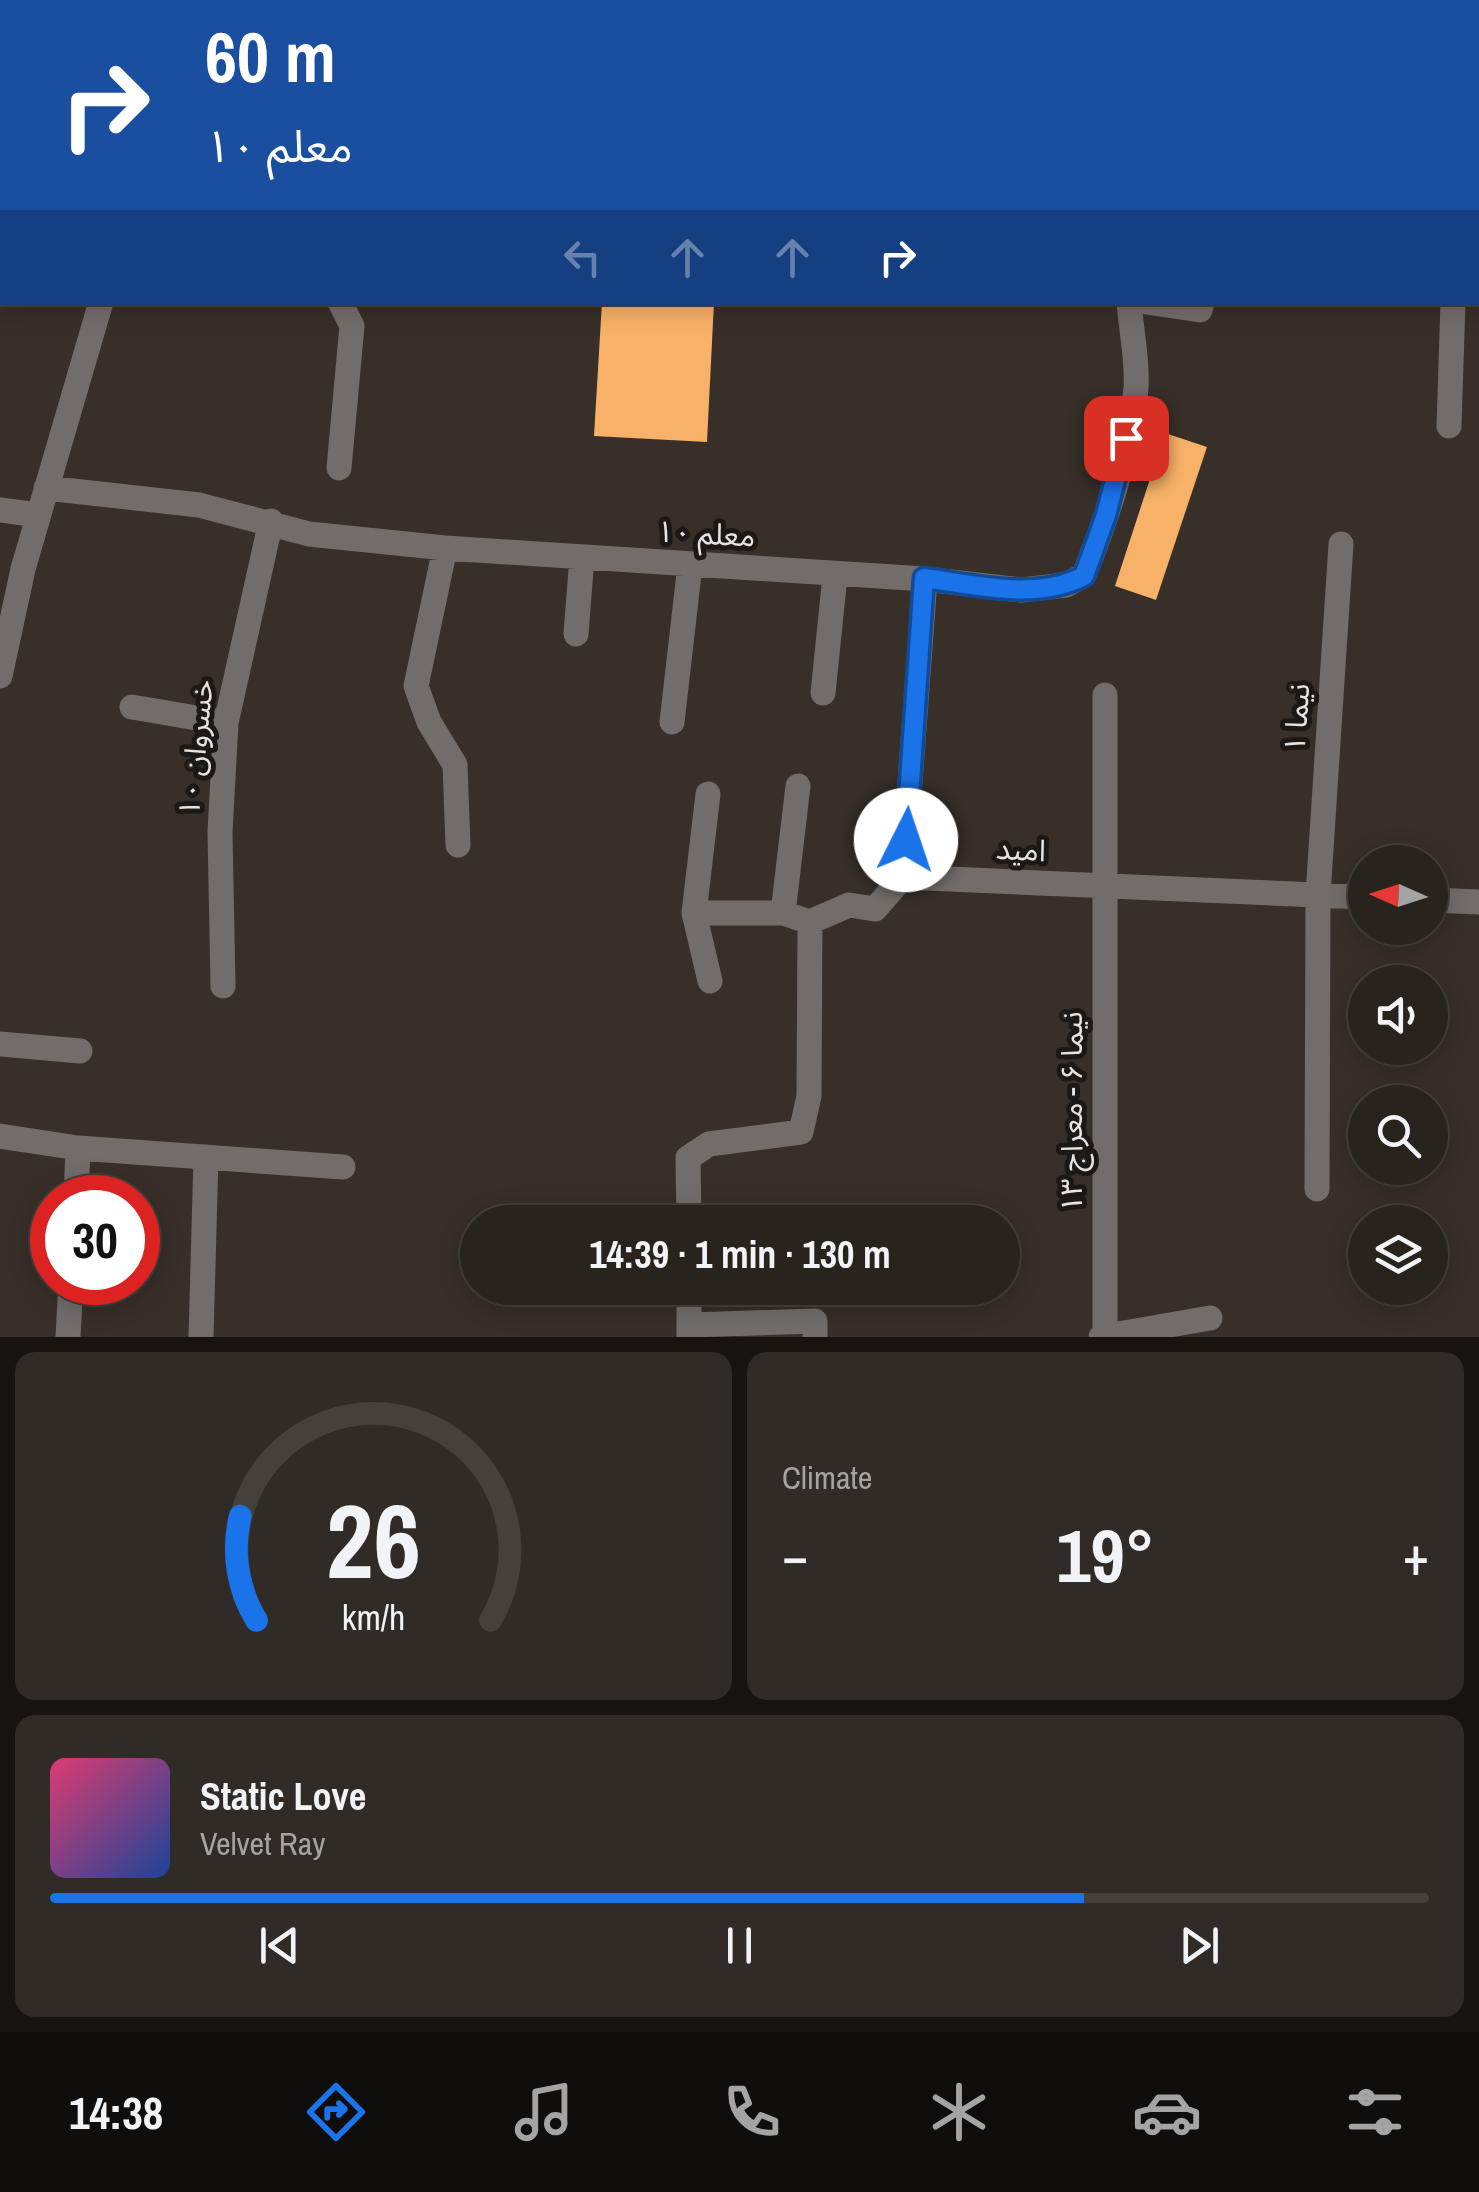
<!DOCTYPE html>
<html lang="en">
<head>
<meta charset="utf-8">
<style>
  :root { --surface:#29231e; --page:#312b27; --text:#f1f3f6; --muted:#a5a4a4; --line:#45403c; --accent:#1a73e8 }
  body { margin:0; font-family:"Archivo Narrow","Noto Sans Arabic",sans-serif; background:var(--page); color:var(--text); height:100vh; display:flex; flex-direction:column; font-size:38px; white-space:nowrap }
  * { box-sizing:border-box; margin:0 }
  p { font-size:32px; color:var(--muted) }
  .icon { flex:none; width:55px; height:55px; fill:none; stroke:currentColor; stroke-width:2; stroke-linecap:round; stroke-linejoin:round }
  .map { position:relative; height:1337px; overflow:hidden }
  .panel { display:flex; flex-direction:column; gap:15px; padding:15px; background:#171310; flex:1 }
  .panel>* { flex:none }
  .top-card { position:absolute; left:0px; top:0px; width:1480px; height:305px; box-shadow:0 5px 25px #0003,0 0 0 2px var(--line); background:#1a4fa0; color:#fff; overflow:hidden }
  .needle { width:65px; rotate:273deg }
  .buttons { position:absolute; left:1348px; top:845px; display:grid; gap:20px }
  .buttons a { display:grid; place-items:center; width:100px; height:100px; border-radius:50%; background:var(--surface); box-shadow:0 5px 25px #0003,0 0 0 2px var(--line); font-size:50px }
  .speed { position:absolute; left:30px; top:1175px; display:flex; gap:20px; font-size:50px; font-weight:700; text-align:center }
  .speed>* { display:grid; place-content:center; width:130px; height:130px; border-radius:50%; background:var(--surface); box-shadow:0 5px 25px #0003,0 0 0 2px var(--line); line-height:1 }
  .speed .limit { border:15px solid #d22; background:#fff; color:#111 }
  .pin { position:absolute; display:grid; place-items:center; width:85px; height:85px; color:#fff; margin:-42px; border-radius:20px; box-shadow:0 5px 15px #0006 }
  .me { position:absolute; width:110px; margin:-55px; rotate:4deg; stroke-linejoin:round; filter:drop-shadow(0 0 8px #0008) }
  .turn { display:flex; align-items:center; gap:35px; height:210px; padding:0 40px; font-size:45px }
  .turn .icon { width:130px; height:130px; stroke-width:2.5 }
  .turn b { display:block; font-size:70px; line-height:85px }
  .lanes { display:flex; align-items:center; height:95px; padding:0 40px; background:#0003; justify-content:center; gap:50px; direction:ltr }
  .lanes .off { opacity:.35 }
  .big { font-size:75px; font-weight:700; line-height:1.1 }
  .panel .tile { flex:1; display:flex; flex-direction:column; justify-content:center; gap:15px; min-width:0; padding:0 35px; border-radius:20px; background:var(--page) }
  .panel .dial { align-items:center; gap:0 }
  .dial svg { height:260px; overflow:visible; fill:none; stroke:var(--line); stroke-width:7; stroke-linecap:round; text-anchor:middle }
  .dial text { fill:var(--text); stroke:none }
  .song { display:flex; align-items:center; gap:30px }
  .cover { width:120px; height:120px; border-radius:15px; background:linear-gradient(135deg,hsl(340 70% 55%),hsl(220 70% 35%)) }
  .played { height:10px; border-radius:5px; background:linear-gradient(90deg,var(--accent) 75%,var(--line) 75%) }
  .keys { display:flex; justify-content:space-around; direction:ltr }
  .heat { display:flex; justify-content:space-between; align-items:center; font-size:55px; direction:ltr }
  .panel .tiles { flex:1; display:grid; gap:15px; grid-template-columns:1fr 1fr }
  .tile:last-child { grid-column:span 2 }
  .trip { position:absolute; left:460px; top:1205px; width:560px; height:100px; border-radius:50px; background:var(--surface); box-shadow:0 5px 25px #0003,0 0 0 2px var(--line); font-weight:700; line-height:100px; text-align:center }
  .dock { display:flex; height:160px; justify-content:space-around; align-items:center; background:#100e0c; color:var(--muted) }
  .dock .icon { width:70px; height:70px }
  .dock .on { color:var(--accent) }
  .dock b { font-size:45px; color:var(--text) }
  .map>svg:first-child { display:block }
  .building { fill:#f8b168 }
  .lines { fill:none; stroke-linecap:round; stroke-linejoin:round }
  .minor { stroke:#726d6a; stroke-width:25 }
  .major { stroke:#b2a9a1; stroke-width:25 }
  .route-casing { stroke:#114b97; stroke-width:25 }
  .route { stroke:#1a73e8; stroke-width:18 }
  .labels { text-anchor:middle; stroke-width:10; stroke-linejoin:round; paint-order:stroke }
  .street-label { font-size:30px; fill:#e9e3df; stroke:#1c1815 }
</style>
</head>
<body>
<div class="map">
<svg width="1479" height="1337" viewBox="0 0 1479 1337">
  <rect width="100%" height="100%" fill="#372f28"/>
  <path class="building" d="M602,302h112l-7,140 -113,-6z
    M1165,433l42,14 -51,153 -41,-14z"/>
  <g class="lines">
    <path class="minor" d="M299,0v2
      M1305,0v2
      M427,2v-2
      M783,2v-2
      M1146,302l54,8 2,-8
      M1449,426l4,-124
      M339,468l13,-142 -12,-24
      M46,488l153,17 110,29 136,14 480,31 96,11 45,-5 18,-10c23,-58 46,-124 52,-187 2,-27 -5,-58 -7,-86
      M0,510l38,5
      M445,548l-29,138 13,36 26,43 3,80
      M576,634l6,-77
      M0,676l23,-107 78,-267
      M823,693l12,-117
      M132,707l94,16
      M672,722l18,-157
      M708,794l-14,119 16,68
      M903,877l462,20
      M903,877l22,-298
      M1430,900l49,2
      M694,913h89l27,9 39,-17 26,4 28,-32
      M783,913l15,-127
      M223,986l-3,-154 6,-109 45,-202
      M0,1044l80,7
      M0,1136l78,12 265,19
      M1317,1189l1,-294 23,-351
      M76,1198l2,-50
      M689,1222l-1,-64 21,-14 92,-12 8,-36 1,-174
      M689,1288v49
      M689,1325l126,-4v16
      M68,1337l3,-55
      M201,1337l5,-180
      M1101,1337l109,-19
      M1105,1337v-642"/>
    <path class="major" d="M0,42l2,1
      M1478,80l1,-1
      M0,87h2
      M1478,136h1"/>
  </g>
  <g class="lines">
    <g class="route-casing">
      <path id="route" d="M906,840l18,-262c52,7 112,23 160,-2l22,-61 20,-77"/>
    </g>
    <use href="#route" class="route"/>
  </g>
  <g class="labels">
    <g class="street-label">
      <text transform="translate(706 534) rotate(3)" y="10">معلم ۱۰</text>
      <text transform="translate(1297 718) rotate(-86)" y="10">نیما ۱</text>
      <text transform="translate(196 748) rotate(-84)" y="10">خسروان ۱۰</text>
      <text transform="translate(1021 850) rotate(3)" y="10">امید</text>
      <text transform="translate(1072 1112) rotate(-90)" y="10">نیما ۶ - معراج ۱۳</text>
    </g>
  </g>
</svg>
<div class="buttons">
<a><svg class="needle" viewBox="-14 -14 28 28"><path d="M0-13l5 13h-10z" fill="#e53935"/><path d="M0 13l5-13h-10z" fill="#a5a4a4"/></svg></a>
<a><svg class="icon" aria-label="sound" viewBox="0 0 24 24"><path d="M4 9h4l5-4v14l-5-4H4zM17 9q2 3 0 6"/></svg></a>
<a><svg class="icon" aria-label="search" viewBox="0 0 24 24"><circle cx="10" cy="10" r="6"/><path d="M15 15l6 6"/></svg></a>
<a><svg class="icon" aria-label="layers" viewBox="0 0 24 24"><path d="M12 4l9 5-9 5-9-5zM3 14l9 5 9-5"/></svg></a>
</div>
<div class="speed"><div class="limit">30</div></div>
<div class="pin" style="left:1126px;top:438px;background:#d93025"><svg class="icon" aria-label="arrive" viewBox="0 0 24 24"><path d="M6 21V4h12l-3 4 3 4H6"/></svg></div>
<svg class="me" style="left:906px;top:840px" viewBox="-20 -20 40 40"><circle r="19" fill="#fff"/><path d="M0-13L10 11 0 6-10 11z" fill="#1a73e8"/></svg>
<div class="trip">14:39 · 1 min · 130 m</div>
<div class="top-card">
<div class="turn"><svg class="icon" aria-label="right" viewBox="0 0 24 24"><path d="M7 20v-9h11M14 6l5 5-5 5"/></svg><div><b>60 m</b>معلم ۱۰</div></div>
<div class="lanes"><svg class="icon off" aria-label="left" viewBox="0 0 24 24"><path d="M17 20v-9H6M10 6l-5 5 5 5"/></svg><svg class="icon off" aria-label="ahead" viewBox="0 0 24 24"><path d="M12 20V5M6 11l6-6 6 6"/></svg><svg class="icon off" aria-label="ahead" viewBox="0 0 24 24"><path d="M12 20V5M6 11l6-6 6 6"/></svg><svg class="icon" aria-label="right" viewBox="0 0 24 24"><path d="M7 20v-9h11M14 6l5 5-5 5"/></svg></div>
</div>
</div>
<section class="panel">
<div class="tiles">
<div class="tile dial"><svg viewBox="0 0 100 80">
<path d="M14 69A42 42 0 1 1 86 69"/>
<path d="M14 69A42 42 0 0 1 9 37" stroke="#1a73e8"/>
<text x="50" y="56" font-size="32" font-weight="700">26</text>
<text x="50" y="72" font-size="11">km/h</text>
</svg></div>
<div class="tile"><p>Climate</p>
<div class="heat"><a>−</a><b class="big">19°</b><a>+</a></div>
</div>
<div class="tile">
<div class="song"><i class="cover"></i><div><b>Static Love</b><p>Velvet Ray</p></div></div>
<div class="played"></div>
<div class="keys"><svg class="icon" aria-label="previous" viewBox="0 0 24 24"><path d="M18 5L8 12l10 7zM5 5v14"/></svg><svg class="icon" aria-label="pause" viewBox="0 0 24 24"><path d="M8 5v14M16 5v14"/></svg><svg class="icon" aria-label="next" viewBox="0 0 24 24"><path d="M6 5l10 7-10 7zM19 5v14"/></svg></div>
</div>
</div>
</section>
<nav class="dock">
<b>14:38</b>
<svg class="icon on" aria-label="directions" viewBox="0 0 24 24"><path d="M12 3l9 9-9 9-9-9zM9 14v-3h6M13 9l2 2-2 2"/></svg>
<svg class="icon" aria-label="music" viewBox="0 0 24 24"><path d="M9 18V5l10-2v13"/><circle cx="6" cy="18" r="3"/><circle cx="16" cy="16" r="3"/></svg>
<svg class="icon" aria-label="phone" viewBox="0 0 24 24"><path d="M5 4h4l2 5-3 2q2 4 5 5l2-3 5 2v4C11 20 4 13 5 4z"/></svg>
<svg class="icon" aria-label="climate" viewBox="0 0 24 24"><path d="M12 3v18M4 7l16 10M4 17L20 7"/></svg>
<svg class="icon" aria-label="car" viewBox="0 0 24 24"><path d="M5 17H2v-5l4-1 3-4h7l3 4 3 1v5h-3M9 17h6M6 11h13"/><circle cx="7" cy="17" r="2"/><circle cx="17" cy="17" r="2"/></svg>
<svg class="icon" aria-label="filters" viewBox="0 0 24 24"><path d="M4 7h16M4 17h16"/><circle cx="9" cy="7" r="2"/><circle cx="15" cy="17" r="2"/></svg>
</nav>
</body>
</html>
